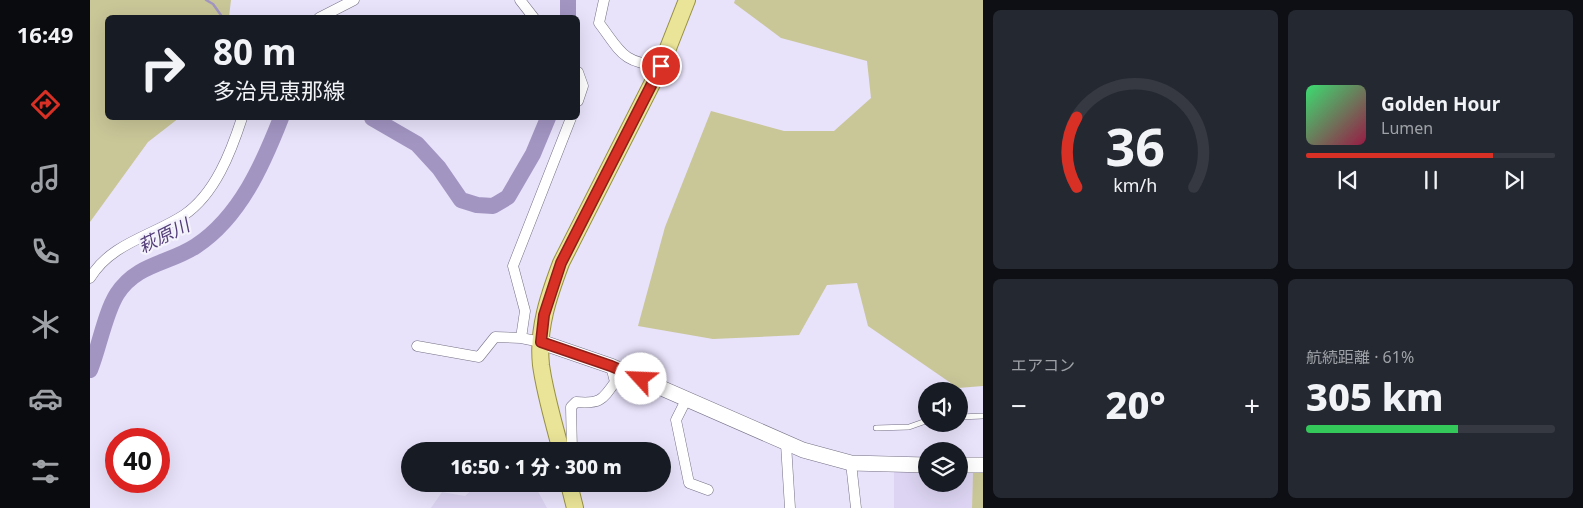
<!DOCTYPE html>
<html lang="ja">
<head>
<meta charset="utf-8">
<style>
  :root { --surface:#171b24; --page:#242831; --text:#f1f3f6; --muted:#9ea1a6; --line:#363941; --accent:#d93025 }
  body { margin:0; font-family:"Noto Sans","Noto Sans JP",sans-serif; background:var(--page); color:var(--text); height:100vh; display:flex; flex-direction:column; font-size:19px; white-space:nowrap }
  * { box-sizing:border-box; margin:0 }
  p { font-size:16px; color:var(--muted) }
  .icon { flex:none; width:28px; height:28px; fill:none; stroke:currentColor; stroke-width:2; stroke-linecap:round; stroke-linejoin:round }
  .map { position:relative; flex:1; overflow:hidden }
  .details { display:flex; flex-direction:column; gap:10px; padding:10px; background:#0d0f14; width:600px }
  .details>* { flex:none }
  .banner { position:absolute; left:15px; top:15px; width:475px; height:105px; border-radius:8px; box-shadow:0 5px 20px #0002; background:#171b24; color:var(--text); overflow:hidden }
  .buttons { position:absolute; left:828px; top:382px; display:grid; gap:10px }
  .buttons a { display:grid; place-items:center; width:50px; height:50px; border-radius:50%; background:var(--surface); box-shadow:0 5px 20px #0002; font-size:25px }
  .speed { position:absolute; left:15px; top:428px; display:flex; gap:10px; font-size:25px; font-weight:700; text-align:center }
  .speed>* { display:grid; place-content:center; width:65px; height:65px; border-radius:50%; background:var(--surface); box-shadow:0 5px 20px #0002; line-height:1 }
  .speed .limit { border:8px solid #d22; background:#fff; color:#111 }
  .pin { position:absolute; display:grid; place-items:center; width:42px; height:42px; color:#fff; margin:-21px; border:2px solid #fff; border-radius:50%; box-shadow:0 1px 5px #0007 }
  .me { position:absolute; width:55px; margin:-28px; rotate:295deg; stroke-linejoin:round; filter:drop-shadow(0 0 4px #0008) }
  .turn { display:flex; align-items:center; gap:18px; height:105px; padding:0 25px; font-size:22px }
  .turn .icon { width:65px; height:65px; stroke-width:2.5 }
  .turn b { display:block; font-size:35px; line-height:42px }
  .big { font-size:38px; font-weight:800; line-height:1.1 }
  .details .card { flex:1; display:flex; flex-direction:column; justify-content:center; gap:8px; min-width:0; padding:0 18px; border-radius:8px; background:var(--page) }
  .details .dial { align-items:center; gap:0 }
  .dial svg { height:130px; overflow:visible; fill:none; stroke:var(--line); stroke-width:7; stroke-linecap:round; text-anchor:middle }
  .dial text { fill:var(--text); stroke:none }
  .song { display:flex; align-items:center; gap:15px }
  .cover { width:60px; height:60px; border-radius:8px; background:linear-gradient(135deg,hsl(140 70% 55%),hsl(340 70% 35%)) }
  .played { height:5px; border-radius:2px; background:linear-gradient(90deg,var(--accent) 75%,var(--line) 75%) }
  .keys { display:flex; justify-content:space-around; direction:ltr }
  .heat { display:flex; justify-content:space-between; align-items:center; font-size:28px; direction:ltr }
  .charge { height:8px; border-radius:4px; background:linear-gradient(90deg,#34c759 61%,var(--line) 0) }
  .details .tiles { flex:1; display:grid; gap:10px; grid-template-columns:repeat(2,1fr) }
  .trip { position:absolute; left:311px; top:442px; width:270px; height:50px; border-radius:25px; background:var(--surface); box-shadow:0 5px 20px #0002; font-weight:800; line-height:50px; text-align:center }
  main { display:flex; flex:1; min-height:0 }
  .menu { display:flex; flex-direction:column; width:90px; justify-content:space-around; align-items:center; background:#090b0e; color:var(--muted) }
  .menu .icon { width:35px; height:35px }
  .menu .current { color:var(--accent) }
  .menu b { font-size:22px; color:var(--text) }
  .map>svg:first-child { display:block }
  .built { fill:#dcd4f2 }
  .green { fill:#c9c698 }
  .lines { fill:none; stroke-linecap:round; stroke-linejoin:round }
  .stream { stroke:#a295c2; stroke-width:2.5 }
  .river { stroke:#a295c2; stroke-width:16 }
  .lane-casing { stroke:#767185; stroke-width:6 }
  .street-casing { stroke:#767185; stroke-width:11 }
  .secondary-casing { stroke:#767185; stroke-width:16 }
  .primary-casing { stroke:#989142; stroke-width:18 }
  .lane { stroke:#fff; stroke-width:5 }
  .street { stroke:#fff; stroke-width:10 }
  .secondary { stroke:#fff; stroke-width:15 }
  .primary { stroke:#eae498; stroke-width:16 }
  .route-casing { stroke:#8d1f18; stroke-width:12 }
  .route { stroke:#d93025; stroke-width:9 }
  .labels { text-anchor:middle; stroke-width:4.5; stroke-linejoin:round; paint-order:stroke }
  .water-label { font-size:18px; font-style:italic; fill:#513c77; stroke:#f4f2fb }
</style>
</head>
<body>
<main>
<nav class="menu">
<b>16:49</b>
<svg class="icon current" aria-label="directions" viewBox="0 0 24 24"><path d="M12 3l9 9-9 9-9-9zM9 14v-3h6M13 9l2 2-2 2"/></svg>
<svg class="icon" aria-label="music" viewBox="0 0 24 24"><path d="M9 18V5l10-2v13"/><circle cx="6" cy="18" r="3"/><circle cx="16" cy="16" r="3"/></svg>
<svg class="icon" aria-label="phone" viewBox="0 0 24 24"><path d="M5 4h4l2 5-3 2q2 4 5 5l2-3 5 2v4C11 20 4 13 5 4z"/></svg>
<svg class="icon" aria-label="climate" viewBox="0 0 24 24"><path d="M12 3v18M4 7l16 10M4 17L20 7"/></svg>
<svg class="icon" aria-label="car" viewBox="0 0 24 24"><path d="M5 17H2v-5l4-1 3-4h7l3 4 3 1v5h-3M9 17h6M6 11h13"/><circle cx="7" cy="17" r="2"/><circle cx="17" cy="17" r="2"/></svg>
<svg class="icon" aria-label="filters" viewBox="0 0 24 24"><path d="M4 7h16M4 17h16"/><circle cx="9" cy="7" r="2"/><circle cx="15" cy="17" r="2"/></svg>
</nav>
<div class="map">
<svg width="893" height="508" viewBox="0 0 893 508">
  <rect width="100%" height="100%" fill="#e8e2fa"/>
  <path class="built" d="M804,469l32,1v14h33v-13h14l-1,37h-78z
    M388,484h56l13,24h-116l11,-16 23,4z"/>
  <path class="green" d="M0,0h141l-2,17 -121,1v100h71l-31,24 -58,80z
    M645,0h248v386l-25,2 -90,-62 -11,-43 -30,2 -28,50 -86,4 -75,-13 27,-99 46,-116 73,20h50l37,-33 -4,-37 -86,-23 -47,-35z
    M883,471l10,1v36h-11z"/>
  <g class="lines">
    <path class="stream" d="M116,0l7,4 10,14"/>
    <path class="river" d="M478,18v-18
      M282,118l45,26 22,24 22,32 16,5 16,1 15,-9 25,-43 15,-36
      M0,370c9,-22 15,-57 27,-76 20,-31 52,-30 79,-48 44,-29 67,-82 85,-128"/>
    <g class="lane-casing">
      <path id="lane" d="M869,417l24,-1
        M786,428l33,-1 17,-6"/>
    </g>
    <g class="street-casing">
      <path id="street" d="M430,0l14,18
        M514,0l-5,23c22,29 23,40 62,43
        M229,18l35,-18
        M488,72l5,14 -5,15
        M0,278c21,-35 62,-42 94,-63 31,-21 47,-63 58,-97
        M451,342l-20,-4 4,-27 -12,-45 58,-148
        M327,346l62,11 16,-20 26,1
        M596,400l-10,20 13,63 19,7
        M696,444l4,64
        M482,451l-1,-44 5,-5c23,2 26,-1 39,-20l-4,-16
        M761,463l5,45"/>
    </g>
    <g class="secondary-casing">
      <path id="secondary" d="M451,342l70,24 192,84 48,13 75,2
        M869,465h24"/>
    </g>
    <g class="primary-casing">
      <path id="primary" d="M471,451c-7,-28 -16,-57 -20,-86 -4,-36 8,-70 20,-102l100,-197 26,-66
        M479,484l6,24"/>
    </g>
    <use href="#lane" class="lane"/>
    <use href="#street" class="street"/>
    <use href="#secondary" class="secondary"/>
    <use href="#primary" class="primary"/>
  </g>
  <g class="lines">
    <g class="route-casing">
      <path id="route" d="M551,379l-30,-13 -70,-24 3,-27 17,-52 100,-197"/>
    </g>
    <use href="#route" class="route"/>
  </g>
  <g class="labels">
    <g class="water-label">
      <text transform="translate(74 236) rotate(-26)" y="6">萩原川</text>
    </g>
  </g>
</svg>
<div class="buttons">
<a><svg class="icon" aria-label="sound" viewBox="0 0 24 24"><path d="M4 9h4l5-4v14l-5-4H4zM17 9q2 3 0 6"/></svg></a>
<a><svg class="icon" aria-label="layers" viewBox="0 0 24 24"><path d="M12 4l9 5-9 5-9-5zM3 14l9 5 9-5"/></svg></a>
</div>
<div class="speed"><div class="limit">40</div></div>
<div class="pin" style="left:571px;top:66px;background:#d93025"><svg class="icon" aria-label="arrive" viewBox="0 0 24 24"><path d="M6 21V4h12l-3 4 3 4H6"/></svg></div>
<svg class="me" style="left:551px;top:379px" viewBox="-20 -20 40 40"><circle r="19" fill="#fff"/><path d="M0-13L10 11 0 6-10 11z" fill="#d93025"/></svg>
<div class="trip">16:50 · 1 分 · 300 m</div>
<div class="banner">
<div class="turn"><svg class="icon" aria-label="right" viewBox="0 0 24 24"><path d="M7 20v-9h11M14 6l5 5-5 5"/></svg><div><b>80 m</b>多治見恵那線</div></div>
</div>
</div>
<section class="details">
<div class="tiles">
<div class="card dial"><svg viewBox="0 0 100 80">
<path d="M14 69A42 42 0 1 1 86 69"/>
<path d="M14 69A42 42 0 0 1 14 26" stroke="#d93025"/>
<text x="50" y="56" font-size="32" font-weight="700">36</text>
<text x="50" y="72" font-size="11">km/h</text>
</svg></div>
<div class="card">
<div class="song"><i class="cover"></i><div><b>Golden Hour</b><p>Lumen</p></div></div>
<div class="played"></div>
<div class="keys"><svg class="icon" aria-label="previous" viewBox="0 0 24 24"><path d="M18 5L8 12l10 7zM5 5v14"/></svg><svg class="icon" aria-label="pause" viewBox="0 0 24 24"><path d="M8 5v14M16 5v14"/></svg><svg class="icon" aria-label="next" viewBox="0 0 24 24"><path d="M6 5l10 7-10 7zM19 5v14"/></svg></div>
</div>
<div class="card"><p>エアコン</p>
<div class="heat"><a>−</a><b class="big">20°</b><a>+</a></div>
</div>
<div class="card"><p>航続距離 · 61%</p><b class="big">305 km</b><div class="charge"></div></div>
</div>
</section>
</main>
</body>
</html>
